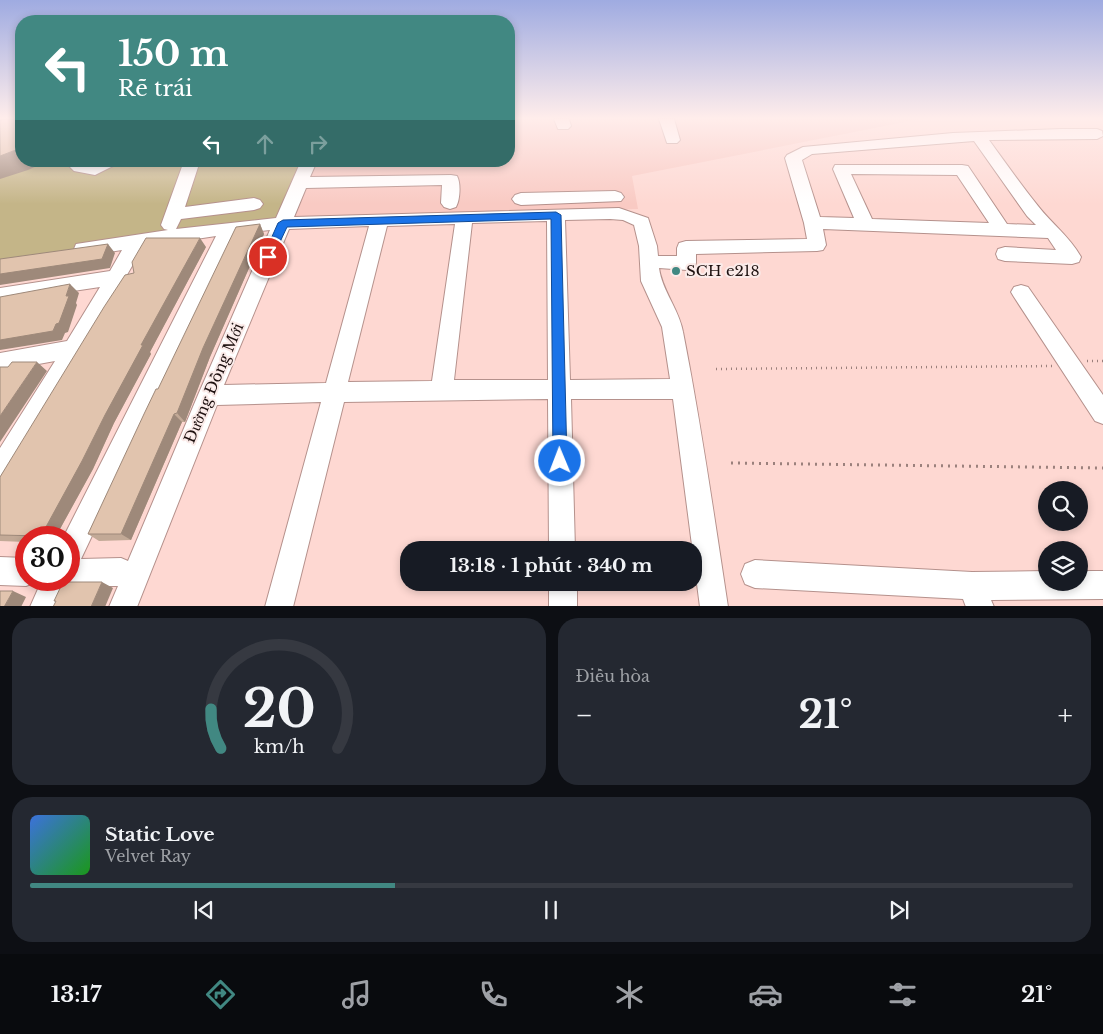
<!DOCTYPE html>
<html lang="vi">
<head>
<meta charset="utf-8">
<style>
  :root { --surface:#171b24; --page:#242831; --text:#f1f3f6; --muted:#9ea1a6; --line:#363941; --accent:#418882 }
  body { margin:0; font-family:"Libre Baskerville",serif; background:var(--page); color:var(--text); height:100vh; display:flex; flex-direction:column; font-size:19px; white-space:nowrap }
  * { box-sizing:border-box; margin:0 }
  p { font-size:16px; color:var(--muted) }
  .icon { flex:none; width:28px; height:28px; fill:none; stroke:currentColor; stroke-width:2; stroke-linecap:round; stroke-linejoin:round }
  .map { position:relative; height:606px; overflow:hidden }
  .sheet { display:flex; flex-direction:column; gap:12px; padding:12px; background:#0d0f14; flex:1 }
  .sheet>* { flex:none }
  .hud { position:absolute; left:15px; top:15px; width:500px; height:152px; border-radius:20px; box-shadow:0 2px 8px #0003; background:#418882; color:#fff; overflow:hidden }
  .controls { position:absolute; left:1038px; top:481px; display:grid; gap:10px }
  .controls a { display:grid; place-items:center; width:50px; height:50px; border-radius:50%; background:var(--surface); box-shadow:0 2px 8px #0003; font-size:25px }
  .speed { position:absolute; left:15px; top:526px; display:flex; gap:10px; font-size:25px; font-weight:700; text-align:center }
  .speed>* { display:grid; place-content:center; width:65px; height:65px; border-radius:50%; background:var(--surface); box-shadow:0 2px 8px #0003; line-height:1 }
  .speed .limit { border:8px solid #d22; background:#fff; color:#111 }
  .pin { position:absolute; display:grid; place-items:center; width:42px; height:42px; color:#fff; margin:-21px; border:2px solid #fff; border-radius:50%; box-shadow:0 1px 5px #0007 }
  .me { position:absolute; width:55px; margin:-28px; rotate:359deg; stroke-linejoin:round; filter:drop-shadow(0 0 4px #0008) }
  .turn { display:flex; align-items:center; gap:18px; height:105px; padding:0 20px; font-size:22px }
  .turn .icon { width:65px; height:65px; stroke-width:2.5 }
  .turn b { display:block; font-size:35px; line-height:42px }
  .lanes { display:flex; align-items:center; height:48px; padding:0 20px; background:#0003; justify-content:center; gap:25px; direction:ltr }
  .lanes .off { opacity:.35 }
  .big { font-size:38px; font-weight:700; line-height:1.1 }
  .sheet .tile { flex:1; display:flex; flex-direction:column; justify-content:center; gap:8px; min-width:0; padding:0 18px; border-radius:20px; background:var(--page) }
  .sheet .dial { align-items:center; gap:0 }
  .dial svg { height:130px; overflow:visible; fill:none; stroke:var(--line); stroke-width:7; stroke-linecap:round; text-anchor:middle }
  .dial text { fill:var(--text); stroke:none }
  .song { display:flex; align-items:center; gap:15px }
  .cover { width:60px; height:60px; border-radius:8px; background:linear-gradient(135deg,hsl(220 70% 55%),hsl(120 70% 35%)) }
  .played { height:5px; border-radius:2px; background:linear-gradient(90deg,var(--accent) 35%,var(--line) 35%) }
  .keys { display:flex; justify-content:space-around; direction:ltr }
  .heat { display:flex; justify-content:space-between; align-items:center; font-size:28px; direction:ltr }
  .sheet .tiles { flex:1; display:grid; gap:12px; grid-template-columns:1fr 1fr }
  .tile:last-child { grid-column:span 2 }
  .trip { position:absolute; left:400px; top:541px; width:302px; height:50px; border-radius:20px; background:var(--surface); box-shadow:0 2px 8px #0003; font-weight:700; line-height:50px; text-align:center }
  .menu { display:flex; height:80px; justify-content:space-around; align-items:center; background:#090b0e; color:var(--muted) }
  .menu .icon { width:35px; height:35px }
  .menu .selected { color:var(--accent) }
  .menu b { font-size:22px; color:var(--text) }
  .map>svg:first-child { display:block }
  .built { fill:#f9cac3 }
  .green { fill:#c4b588 }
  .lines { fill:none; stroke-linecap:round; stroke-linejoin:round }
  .minor-casing { stroke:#b5918c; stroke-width:2 }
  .path-far1 { stroke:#9b807c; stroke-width:2.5; stroke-dasharray:1 4; stroke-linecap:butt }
  .path { stroke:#9b807c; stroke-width:3; stroke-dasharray:2 5; stroke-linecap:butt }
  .minor { fill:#fff; fill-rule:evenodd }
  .wall { fill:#c2a996 }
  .shaded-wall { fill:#9e897a }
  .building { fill:#e1c4ae; stroke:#9e897a }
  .route { fill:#1a73e8; stroke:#114b97 }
  .poi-dot { fill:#418882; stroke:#fbebe9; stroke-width:2 }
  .labels { text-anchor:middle; stroke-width:4; stroke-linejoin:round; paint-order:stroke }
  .poi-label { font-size:15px; fill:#1e1110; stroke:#fbebe9; text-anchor:start }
  .street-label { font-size:15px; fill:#1e1110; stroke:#fbebe9 }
</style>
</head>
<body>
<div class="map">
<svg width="1103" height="607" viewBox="0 0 1103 607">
  <rect width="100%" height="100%" fill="#fed8d2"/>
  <path class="built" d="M509,119h411l-288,57 6,33 -343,8 22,-56h192z"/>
  <path class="green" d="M0,119h21v42h280l-24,58 -277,41z"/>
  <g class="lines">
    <g class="minor-casing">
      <path id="minor" d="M554,119h15l2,7 -3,3h-10z
        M659,119h15l6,21 -3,3h-10z
        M1061,129h36l5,2 1,5 -6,3 -108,1c16,22 32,45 49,66 14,18 32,31 43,51l-2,5 -7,2 -67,-3 -7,-2 -2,-5 2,-5 7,-2 51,3 -8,-12 -225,-9 3,16 -3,5 -6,1 -121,3v9l-2,5 -7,2 -28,-2c3,23 20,41 24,64 18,91 31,183 45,275h-28l-27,-208h-102l4,151h-26l-1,-151 -204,3 -51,205h-28l56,-205 -104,3 -80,202h-28l9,-21h-51l-8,21h-29l12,-27h27v-42h-6l153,-302 -73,11 -103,179 -31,51 -9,4v-33l55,-87 -55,10v-18l67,-12 33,-54 -100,15v-14l110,-17 12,-21 -39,6 -7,-2 -2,-5 2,-5 92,-14 -4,-1 -3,-4 23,-64h16l-15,46 69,-9 6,2 3,4 -3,4 -6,2 -73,9 -5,10 100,-11 25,-57h16l-7,16 141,-2 6,1c4,7 3,24 -1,31l-6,2 -6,-2 -3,-4 1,-18 -136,3 -12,29 325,-9 29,10 9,28 1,10h19v-8l2,-5 7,-2 121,-2 -3,-16 -19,-65 2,-3 16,-8 150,-14zM974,141l53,75 9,9 -29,-1 -39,-58 -6,-1h-127l-2,4 21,49 -34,-1 -18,-57 10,-6zM851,174l106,1 32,48 -117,-4zM610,219l13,1 11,5 5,21 2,35 21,46 8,52 -100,1 -5,-160zM547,221l1,159h-94l18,-157zM455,224l-23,157 -84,1 39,-156zM369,226l-43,157 -102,2 65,-156zM270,230l-72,165 -70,166 -7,-3 -40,1 154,-325z
        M64,161h19l10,3 6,-3h20l-2,3 -22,11 -21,-4z
        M615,191l6,2 3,4 -3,4 -100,4 -6,-2 -3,-4 3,-4 6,-2z
        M1021,285l7,2 75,108v29l-8,-3 -81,-124 -3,-5 3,-5z
        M0,557l26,1v22h10v2l-10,4 -26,-1z
        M755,560l217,12 74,-1v11h33v-11h24v28l-112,1 3,7h-28l-3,-8 -208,-11 -10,-4 -4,-10 4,-10z
        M549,582h28v25h-28z"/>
    </g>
    <path class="path-far1" d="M1087,361h16
      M716,369l336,-3"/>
    <path class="path" d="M731,463l372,5"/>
    <use href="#minor" class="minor"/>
  </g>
  <path class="wall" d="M260,224l4,10 -54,123 -25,65h-3l-51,118 -32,1 -11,-7 70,-145z
    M206,247l-56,105 1,2 -37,69 -21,46 -38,69h-29v4l-26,-1v-64l134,-204z"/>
  <path class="shaded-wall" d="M21,148v13h27l-20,9 -28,9v-23z
    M260,224l4,10 -54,123 -25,65 -8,-9 26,-65z
    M200,238l6,9 -56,105 1,2 -37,69 -21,46 -38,69h-12l-2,-2 100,-191z
    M108,244l7,9 -5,15 -110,17v-11z
    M70,284l9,9 -3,10 1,2 -9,27 -3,1 -3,7 -62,10v-10l66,-44z
    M37,362l10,9 -47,71v-26z
    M174,414l8,8 -51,118 -10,-6z
    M102,582l11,6 -8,19h-14z
    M13,591l13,6 -5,10h-17z"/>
  <path class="building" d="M3,119h18v29l-21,8v-35z
    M260,224l-57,124 -26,65 -3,1 -53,120h-33l56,-120 12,-25h2l78,-162z
    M146,238h54l-59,107h2l-38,70 -23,46 -41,75 -41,-1v-58l104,-170 21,-32 9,-2 -2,-11z
    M108,244l-6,15 -102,15v-15z
    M70,284l-4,12h3l-10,27 -3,1 -3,7 -53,9v-43z
    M12,362h25l-37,54v-49h8z
    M63,582h39l-11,25h-38l3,-6h-2z
    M0,591h13l-9,16h-4z"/>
  <linearGradient id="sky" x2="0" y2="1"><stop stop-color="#9fabe1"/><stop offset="0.58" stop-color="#ffedeb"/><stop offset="1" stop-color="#ffedeb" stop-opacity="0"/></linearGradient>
  <rect width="1103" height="204" fill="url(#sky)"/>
  <path class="route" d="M556,212l5,3 6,246 -2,5 -5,1 -5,-1 -2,-5 -2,-242 -264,8 -15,32 -4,2 -5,-4 15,-34 5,-3z"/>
  <circle class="poi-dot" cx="676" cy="271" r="5"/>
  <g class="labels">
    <g class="poi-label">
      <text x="686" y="276">SCH e218</text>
    </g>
    <g class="street-label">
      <text transform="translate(214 383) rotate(-67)" y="5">Đường Đồng Mới</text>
    </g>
  </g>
</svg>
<div class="controls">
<a><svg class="icon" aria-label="search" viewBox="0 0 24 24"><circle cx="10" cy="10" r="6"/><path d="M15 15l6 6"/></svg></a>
<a><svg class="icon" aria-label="layers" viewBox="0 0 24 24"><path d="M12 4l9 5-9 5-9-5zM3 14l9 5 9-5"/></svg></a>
</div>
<div class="speed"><div class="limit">30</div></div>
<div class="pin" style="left:268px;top:257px;background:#d93025"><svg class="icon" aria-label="arrive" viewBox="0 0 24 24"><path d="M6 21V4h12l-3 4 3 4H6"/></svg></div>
<svg class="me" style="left:560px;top:461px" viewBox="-20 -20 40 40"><circle r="17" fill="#1a73e8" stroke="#fff" stroke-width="3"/><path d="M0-11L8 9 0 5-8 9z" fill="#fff"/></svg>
<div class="trip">13:18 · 1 phút · 340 m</div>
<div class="hud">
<div class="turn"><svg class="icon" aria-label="left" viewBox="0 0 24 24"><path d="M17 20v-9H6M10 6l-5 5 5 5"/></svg><div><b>150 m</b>Rẽ trái</div></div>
<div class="lanes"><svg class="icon" aria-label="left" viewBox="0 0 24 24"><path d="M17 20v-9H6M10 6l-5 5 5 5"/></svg><svg class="icon off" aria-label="ahead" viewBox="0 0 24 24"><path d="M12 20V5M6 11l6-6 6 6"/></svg><svg class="icon off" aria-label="right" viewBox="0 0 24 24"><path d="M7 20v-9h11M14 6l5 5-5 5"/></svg></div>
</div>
</div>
<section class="sheet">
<div class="tiles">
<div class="tile dial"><svg viewBox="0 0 100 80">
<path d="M14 69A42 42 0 1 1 86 69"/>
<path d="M14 69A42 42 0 0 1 8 45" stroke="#418882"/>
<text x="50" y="56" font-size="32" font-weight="700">20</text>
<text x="50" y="72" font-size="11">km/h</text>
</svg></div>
<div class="tile"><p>Điều hòa</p>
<div class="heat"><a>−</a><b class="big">21°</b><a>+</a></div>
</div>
<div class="tile">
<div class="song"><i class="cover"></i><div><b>Static Love</b><p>Velvet Ray</p></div></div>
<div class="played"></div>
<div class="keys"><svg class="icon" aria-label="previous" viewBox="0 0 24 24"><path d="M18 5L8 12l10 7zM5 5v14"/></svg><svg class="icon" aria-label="pause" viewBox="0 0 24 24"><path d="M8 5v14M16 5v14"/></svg><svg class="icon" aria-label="next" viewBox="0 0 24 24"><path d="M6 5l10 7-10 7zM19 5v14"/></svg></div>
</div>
</div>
</section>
<nav class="menu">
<b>13:17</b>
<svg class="icon selected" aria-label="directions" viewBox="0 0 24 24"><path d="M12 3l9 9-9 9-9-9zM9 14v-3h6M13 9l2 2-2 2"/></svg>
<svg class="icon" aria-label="music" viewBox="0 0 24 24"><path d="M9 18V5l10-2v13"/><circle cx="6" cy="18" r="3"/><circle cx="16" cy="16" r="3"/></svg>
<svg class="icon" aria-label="phone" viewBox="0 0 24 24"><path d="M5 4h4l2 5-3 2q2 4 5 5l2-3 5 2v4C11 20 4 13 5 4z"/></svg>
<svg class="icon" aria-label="climate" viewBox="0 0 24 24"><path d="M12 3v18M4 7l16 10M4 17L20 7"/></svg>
<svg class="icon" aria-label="car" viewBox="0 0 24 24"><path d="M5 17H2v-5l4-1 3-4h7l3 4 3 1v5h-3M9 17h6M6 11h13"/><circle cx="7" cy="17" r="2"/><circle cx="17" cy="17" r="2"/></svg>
<svg class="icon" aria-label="filters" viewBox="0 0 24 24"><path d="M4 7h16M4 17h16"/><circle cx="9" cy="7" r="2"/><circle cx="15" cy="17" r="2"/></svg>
<b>21°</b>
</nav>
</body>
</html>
